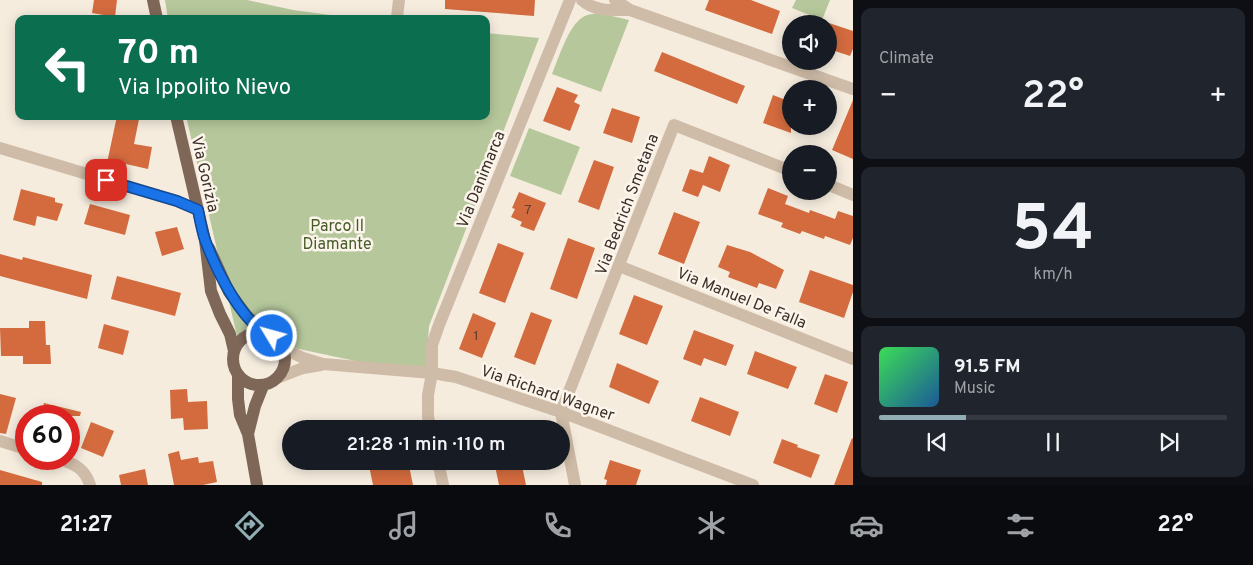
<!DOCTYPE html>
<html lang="en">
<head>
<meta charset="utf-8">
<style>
  :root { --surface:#171b24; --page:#20242c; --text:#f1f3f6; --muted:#9ea1a6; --line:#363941; --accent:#90aeb3 }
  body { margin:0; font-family:Overpass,sans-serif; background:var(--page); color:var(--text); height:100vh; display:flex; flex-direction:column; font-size:19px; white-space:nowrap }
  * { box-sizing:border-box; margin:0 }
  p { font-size:16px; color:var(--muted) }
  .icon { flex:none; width:28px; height:28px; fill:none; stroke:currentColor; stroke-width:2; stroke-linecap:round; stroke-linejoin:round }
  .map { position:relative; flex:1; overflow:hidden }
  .details { display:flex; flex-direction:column; gap:8px; padding:8px; background:#0d0f14; width:400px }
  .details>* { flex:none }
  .top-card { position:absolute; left:15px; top:15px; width:475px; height:105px; border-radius:10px; box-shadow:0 2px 12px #0003; background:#0b6e4f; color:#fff; overflow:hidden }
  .controls { position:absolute; left:782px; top:15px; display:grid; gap:10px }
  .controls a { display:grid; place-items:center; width:55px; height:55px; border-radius:50%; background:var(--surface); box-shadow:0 2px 12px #0003; font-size:25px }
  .speed { position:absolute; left:15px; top:405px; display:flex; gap:10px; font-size:25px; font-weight:700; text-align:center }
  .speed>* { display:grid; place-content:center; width:65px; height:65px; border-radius:50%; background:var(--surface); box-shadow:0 2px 12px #0003; line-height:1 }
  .speed .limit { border:8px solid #d22; background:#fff; color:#111 }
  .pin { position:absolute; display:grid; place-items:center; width:42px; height:42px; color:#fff; margin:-21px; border-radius:10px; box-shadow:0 2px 8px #0006 }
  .me { position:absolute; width:55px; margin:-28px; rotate:307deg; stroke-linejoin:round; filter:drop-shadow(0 0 4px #0008) }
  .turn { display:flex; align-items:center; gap:18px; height:105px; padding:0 20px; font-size:22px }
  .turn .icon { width:65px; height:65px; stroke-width:2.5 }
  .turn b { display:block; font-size:35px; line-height:42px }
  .big { font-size:38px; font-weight:600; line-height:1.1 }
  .details .tile { flex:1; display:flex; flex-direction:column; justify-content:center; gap:8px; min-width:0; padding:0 18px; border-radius:10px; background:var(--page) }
  .details .dial { align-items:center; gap:0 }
  .dial b { font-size:65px; line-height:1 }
  .song { display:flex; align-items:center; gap:15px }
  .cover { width:60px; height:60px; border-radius:8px; background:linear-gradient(135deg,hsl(130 70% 55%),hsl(210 70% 35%)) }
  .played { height:5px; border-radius:2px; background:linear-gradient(90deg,var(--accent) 25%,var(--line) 25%) }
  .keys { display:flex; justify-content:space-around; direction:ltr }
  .heat { display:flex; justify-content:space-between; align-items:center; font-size:28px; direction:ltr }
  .trip { position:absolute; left:282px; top:420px; width:288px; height:50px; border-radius:25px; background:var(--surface); box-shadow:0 2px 12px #0003; font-weight:600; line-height:50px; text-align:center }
  .tab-bar { display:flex; height:80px; justify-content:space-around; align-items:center; background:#090b0e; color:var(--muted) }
  .tab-bar .icon { width:35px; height:35px }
  .tab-bar .active { color:var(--accent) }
  .tab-bar b { font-size:22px; color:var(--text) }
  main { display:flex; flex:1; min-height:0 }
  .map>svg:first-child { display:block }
  .green { fill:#b5c79b }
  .building { fill:#d36b3e }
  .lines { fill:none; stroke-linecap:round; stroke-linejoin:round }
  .street { stroke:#cfbca8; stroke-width:12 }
  .primary { stroke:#7f6758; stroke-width:12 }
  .route-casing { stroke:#114b97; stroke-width:12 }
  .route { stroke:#1a73e8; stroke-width:9 }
  .labels { text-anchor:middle; stroke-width:5; stroke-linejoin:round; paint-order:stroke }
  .number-label { font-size:14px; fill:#613f2e }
  .street-label { font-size:16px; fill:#3b3029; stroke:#fcf5eb }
  .park-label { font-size:16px; fill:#475d29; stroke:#fcf5eb }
</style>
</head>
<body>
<main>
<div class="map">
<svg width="853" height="485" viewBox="0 0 853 485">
  <rect width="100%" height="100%" fill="#f5ecde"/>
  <path class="green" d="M165,0h82l46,10 67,9h-192z
    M796,0h34l-8,20 -30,-12z
    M599,13l30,7 -28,72 -49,-18c7,-16 16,-48 31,-57 5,-3 10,-3 16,-4z
    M486,33l53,5 -110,288 -3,41 -61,-4 -128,-27 -51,-220h300z
    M529,128l51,19 -19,48 -51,-19z"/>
  <path class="building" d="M94,0h23l-2,17 -23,-4z
    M445,0h90l-1,16 -89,-7z
    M709,0h42l29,11 -8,23 -67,-24z
    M829,23l24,8v18l-3,7 -21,-7z
    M662,52l83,34 -8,18 -83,-33z
    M557,87l21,8 -4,7 6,3 -10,26 -27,-10z
    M773,95l18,7v31l-28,-10z
    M853,100v59l-21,-9z
    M612,108l28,9 -8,26 -29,-10z
    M117,116l22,3 -5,25 18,3 -4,22 -22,-5 -1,3 -18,-4z
    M709,156l21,9 -10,27 -17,-7 -5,12 -16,-6 8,-22 13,4z
    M594,160l20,7 -15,43 -21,-8z
    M768,188l20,8 -3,8 24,9 1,-3 25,9 3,-8 15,5v22l-3,7 -25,-9 -1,3 -22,-8 -2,3 -19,-7 2,-4 -25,-9z
    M21,189l34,9v4l8,2 -6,17 -20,-5 -2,10 -22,-6z
    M519,192l27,11 -12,28 -14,-5 2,-4 -11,-5 4,-8 -3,-1z
    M90,204l40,11 -5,20 -41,-11z
    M674,212l26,10 -16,42 -26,-10z
    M177,227l7,22 -22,7 -7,-24z
    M568,238l27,10 -18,51 -27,-10z
    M498,243l26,10 -19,50 -26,-10z
    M727,245l23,7 34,18 -8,19 -17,-6 -2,5 -29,-11 2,-5 -12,-5z
    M0,254l22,6 1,-3 69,18 -5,24 -87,-23z
    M810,270l43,15v7l-9,26 -45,-16z
    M117,276l64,17 -6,23 -64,-17z
    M634,295l29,11 -16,39 -28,-11z
    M531,312l21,8 -17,45 -21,-8z
    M473,313l23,10 -14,35 -23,-9z
    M29,321h16l1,24h4l1,19h-28v-8h-22l-1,-28h29z
    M104,324l25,7 -6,24 -25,-7z
    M694,330l40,15 -8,21 -22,-8 -3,8 -18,-7z
    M755,351l42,16 -9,22 -41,-15z
    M617,363l42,18 -10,23 -40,-17z
    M825,374l23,8 -11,31 -23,-9z
    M187,389l1,13 19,-1 1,28 -24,1 -1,-12 -12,1 -1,-29z
    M0,394l16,4 -10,36 -6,-1z
    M700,397l39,15 -9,24 -39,-15z
    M44,403l37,9 -1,4h-40z
    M91,422l23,9 -11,26 -22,-9z
    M852,438l1,1v46h-19z
    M782,439l16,6 -1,2 23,8 -9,23 -38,-15z
    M179,451l2,9 17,-3 1,6 14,-2 4,21 -14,3h-29l-6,-31z
    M610,460l31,10 -5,15h-30l1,-5 -3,-1z
    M368,461h40l5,24h-40z
    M494,461h27l5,24h-27z
    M145,469l3,16h-27l-2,-10z
    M0,470l42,12v3h-42z"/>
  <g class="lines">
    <path class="street" d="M582,0c13,12 32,10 48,10
      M615,0l15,10 223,79
      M397,17l2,-17
      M0,148l177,53 21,9
      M829,185l24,10
      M619,266l234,93
      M283,348l20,10 20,6 109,9 24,4 105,35 192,73
      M277,378l26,-10 18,-3
      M431,429l-3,-12v-22l4,-22v-28l7,-20 131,-325
      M0,441l26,8
      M60,459c15,5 25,10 30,26
      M438,461l5,24
      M575,485l-14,-73 113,-287 117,46"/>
    <path class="primary" d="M153,0l4,19
      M176,116l29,124 6,51 9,23 10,20 4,17
      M209,248l20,44 18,24 17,17
      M233 359a26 26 0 1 1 52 0a26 26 0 1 1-52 0Z
      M238,375v24l2,16 8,19 9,51
      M248,434l7,-28 8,-20"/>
  </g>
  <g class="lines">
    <g class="route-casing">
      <path id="route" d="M106,180l71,21 21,9c2,10 4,21 7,30 11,29 37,85 67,96"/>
    </g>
    <use href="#route" class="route"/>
  </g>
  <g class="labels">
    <g class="number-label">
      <text x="528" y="214">7</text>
      <text x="476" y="340">1</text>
    </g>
    <g class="street-label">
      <text transform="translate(206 174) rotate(77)" y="6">Via Gorizia</text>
      <text transform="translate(480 179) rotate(-68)" y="6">Via Danimarca</text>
      <text transform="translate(626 204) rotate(-69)" y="6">Via Bedrich Smetana</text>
      <text transform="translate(742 297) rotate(22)" y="6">Via Manuel De Falla</text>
      <text transform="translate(548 392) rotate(19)" y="6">Via Richard Wagner</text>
    </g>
    <g class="park-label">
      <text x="337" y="231">Parco Il<tspan x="337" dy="18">Diamante</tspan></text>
    </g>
  </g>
</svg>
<div class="controls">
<a><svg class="icon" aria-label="sound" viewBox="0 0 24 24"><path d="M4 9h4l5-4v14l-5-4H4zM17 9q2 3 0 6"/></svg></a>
<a>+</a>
<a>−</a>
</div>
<div class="speed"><div class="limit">60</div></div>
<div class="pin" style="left:106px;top:180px;background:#d93025"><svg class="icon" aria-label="arrive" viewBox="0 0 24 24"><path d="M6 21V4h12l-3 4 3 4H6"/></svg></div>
<svg class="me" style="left:272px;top:336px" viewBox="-20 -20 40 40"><circle r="17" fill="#1a73e8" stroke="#fff" stroke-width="3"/><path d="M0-11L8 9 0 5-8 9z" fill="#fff"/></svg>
<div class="trip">21:28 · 1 min · 110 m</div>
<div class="top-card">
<div class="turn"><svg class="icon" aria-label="left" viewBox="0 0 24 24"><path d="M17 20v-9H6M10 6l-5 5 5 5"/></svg><div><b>70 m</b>Via Ippolito Nievo</div></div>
</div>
</div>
<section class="details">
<div class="tile"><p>Climate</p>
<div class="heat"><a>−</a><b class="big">22°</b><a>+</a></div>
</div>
<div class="tile dial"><b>54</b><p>km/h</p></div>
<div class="tile">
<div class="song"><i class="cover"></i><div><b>91.5 FM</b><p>Music</p></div></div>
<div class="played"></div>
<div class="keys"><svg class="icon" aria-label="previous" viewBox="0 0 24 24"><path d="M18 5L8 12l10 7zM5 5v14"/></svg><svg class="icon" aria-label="pause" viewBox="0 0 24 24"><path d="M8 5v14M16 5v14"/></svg><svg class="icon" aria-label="next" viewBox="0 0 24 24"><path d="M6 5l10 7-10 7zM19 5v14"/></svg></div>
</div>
</section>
</main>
<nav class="tab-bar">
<b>21:27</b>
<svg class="icon active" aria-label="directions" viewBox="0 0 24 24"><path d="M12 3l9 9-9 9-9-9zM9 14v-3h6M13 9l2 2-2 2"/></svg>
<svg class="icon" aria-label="music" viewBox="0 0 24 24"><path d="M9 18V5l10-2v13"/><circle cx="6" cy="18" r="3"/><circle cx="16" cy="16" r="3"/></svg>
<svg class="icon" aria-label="phone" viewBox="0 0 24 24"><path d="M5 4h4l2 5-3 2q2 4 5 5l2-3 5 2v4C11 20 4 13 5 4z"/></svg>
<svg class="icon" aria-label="climate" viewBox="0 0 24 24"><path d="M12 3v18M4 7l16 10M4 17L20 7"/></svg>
<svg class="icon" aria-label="car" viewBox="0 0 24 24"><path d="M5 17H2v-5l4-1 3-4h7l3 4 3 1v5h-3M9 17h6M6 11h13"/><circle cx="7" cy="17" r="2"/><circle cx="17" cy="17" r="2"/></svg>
<svg class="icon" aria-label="filters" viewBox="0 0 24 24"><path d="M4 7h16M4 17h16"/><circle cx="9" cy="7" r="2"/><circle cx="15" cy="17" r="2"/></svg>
<b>22°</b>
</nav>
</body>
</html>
